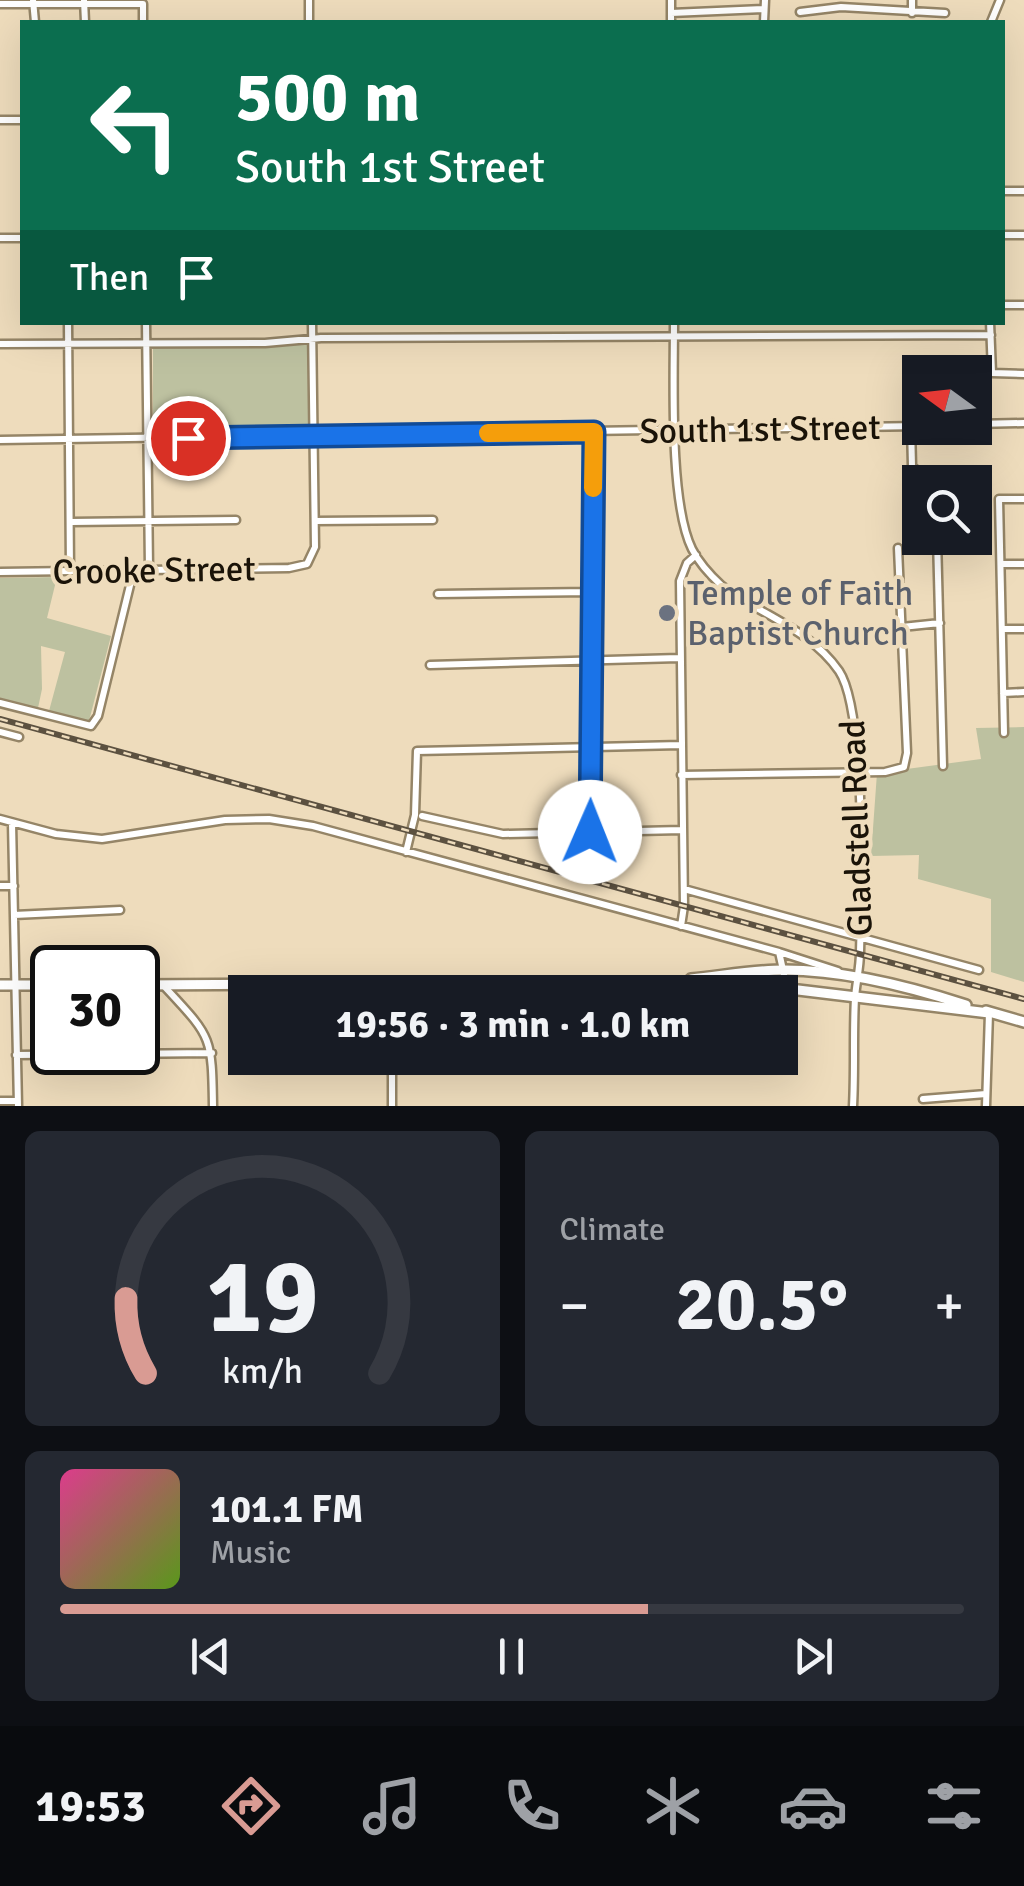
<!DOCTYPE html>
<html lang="en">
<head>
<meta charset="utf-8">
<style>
  :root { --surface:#171b24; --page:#242831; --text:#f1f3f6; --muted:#9ea1a6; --line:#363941; --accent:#d99b93 }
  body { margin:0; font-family:Signika,sans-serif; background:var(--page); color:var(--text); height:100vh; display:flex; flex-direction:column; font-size:38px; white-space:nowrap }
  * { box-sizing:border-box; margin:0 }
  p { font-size:32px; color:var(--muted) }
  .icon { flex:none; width:55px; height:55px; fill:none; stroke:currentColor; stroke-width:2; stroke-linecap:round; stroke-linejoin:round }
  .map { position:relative; height:1106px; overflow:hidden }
  .details { display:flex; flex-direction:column; gap:25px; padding:25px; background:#0d0f14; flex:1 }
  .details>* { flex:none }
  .guide { position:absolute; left:20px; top:20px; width:985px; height:305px; border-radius:0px; box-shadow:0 10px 40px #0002; background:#0b6e4f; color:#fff; overflow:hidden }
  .needle { width:65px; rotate:285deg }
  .tools { position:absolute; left:902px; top:355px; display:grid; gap:20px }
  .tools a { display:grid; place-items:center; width:90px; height:90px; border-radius:0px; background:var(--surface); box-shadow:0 10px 40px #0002; font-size:50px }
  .speed { position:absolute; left:30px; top:945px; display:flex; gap:20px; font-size:50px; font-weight:700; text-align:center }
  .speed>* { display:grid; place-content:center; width:130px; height:130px; border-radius:50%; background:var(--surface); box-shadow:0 10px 40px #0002; line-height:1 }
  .speed .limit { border:5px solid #111; border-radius:15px; background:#fff; color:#111 }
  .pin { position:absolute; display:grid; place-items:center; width:85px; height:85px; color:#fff; margin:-42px; border:5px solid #fff; border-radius:50%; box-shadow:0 2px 10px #0007 }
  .me { position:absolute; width:110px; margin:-55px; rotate:1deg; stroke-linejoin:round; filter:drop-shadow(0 0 8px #0008) }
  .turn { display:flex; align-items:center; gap:35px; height:210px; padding:0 50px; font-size:45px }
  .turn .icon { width:130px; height:130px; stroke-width:2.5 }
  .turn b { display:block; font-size:70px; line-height:85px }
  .then { display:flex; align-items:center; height:95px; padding:0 50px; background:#0003; gap:20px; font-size:38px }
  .big { font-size:75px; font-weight:700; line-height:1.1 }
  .details .card { flex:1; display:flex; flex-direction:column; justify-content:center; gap:15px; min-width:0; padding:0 35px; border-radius:15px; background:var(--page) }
  .details .dial { align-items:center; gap:0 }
  .dial svg { height:260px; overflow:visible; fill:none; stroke:var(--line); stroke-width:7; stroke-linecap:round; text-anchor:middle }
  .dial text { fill:var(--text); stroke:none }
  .song { display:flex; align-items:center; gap:30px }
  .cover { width:120px; height:120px; border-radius:15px; background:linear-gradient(135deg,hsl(330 70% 55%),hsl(90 70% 35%)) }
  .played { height:10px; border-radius:5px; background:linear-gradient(90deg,var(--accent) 65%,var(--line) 65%) }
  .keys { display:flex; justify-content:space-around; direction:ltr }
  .heat { display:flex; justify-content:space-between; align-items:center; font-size:55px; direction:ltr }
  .details .tiles { flex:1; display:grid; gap:25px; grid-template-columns:1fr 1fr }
  .card:last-child { grid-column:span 2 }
  .trip { position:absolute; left:228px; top:975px; width:570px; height:100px; border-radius:0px; background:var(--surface); box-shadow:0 10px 40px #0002; font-weight:700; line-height:100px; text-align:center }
  .tab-bar { display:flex; height:160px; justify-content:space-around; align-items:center; background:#090b0e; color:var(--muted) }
  .tab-bar .icon { width:70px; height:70px }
  .tab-bar .active { color:var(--accent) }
  .tab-bar b { font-size:45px; color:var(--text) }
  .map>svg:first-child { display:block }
  .green { fill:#bdc1a0 }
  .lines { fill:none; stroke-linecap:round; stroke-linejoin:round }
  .minor-casing { stroke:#958567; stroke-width:11 }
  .major-casing { stroke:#958567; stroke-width:14 }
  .minor { stroke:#fff; stroke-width:6 }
  .major { stroke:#fff; stroke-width:9 }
  .rail-casing { stroke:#5c5140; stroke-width:6 }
  .rail { stroke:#eedcbc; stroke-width:2.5; stroke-dasharray:8; stroke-linecap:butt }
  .route-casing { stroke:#114b97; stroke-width:25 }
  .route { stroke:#1a73e8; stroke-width:18 }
  .slow { stroke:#f59e0b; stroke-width:18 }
  .worship-dot { fill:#6b7280; stroke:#eedcbc; stroke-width:4 }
  .labels { text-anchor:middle; stroke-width:8; stroke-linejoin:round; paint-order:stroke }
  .street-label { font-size:35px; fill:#1a1308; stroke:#eedcbc }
  .worship-label { font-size:35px; fill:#5b616d; stroke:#eedcbc; text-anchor:start }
</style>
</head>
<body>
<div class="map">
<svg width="1024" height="1106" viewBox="0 0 1024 1106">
  <rect width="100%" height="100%" fill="#eedcbc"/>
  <path class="green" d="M309,344v87l-156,3v-87z
    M57,577l-10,41 64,18 -22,85 -40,-10 16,-59 -24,-6 1,43 -4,19 -38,-10v-120z
    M1024,727v255l-33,-10v-73l-73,-20 1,-24 -48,1 6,-83 104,-14 -5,-31z"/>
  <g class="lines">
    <g class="minor-casing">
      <path id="minor" d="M33,0l2,22
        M84,0l1,22
        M309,0v22
        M671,0v22
        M912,0v13
        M0,4h143
        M143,4v18
        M800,12l41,-5 104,6
        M671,13l92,-4
        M764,22l1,-22
        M991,22l9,-22
        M0,120h22
        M1002,191h22
        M1002,235h22
        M0,238h22
        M1002,305h22
        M68,322l2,249
        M146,322l3,247
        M674,322c0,56 -5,180 18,227 7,14 18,26 30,37 39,29 88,43 117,85 27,40 23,227 21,281 0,16 -4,31 -5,46 -2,36 0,72 -2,108
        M990,322l2,51 32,1
        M0,344l265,-1 56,-5 670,-3
        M975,424l49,-1
        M911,426l1,40 5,5 12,2 7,9
        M0,440l920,-14
        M315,521l118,-1
        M71,522l165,-2
        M937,538l6,228
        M1001,564h23
        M0,572l289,-4 18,-4 8,-17 -3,-225
        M438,594l153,-2
        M902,627l38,-4
        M1002,629h22
        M430,665l249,-7
        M1003,693l21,-1
        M0,703l91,23 7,-10 36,-147
        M0,732l19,5
        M1004,733l-5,-234h25
        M681,775l204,-3 19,-5 3,-14 -9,-205
        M422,816l81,18 179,-4
        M0,819l56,15 46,5 123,-19 44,-1 44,7 466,126 8,36
        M12,823l6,283
        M590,832l3,-400
        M406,852l9,-37 2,-64 264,-6
        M0,886h14
        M684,889l295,81
        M14,915l106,-5
        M681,926l3,-20 -4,-325 7,-18 9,-8
        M779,952l59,19
        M163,985c48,52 49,49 50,121
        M16,1055l196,-2
        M392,1058v48
        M923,1099l63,-5
        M0,1101h18
        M986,1106l3,-93"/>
    </g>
    <g class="major-casing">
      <path id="major" d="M691,979c31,-3 62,-9 93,-9 61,0 124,16 182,35
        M0,985h52
        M138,985l469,-3 158,4 224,27
        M986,1011l38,11"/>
    </g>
    <use href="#minor" class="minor"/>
    <use href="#major" class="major"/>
    <g class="rail-casing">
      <path id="rail" d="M0,719l1024,280"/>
    </g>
    <use href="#rail" class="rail"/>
  </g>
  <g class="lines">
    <g class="route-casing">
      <path id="route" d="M188,438l406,-6 -4,400"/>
    </g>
    <use href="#route" class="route"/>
    <path class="slow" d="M488,433l106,-1 -1,56"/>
  </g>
  <circle class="worship-dot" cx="667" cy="613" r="10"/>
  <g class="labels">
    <g class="street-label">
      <text transform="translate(760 429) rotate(-1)" y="12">South 1st Street</text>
      <text transform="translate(154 570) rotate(-1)" y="12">Crooke Street</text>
      <text transform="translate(856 828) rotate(-92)" y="12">Gladstell Road</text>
    </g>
    <g class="worship-label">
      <text x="687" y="605">Temple of Faith<tspan x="687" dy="40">Baptist Church</tspan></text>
    </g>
  </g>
</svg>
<div class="tools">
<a><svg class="needle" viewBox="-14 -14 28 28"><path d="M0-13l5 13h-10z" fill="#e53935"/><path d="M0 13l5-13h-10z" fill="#9ea1a6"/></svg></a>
<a><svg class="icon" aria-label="search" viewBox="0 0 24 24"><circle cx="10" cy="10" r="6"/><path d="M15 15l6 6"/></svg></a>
</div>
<div class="speed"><div class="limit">30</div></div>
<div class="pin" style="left:188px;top:438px;background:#d93025"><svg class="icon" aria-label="arrive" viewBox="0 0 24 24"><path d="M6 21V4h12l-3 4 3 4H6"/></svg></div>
<svg class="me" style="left:590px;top:832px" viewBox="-20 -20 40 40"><circle r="19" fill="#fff"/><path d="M0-13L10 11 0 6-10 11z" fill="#1a73e8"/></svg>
<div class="trip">19:56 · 3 min · 1.0 km</div>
<div class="guide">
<div class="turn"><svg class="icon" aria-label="left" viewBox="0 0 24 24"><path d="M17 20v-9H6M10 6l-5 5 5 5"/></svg><div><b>500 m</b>South 1st Street</div></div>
<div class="then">Then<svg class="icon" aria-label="arrive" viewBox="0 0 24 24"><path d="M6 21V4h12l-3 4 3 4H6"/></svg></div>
</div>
</div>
<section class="details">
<div class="tiles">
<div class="card dial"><svg viewBox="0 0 100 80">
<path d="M14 69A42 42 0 1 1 86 69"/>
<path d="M14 69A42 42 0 0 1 8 46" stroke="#d99b93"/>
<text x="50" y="56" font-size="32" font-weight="700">19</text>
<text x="50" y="72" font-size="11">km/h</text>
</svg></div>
<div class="card"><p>Climate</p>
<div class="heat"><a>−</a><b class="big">20.5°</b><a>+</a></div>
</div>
<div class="card">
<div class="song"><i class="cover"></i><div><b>101.1 FM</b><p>Music</p></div></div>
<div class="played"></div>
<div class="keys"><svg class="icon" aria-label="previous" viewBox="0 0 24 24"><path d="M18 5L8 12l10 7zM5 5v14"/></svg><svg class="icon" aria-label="pause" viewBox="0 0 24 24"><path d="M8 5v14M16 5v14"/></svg><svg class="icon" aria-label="next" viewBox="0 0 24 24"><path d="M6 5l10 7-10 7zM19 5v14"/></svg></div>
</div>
</div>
</section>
<nav class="tab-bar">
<b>19:53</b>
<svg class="icon active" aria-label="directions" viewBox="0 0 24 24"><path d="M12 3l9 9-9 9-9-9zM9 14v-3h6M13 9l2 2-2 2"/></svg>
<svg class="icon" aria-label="music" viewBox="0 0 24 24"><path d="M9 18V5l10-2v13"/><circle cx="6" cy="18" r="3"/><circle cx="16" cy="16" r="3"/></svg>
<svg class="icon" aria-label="phone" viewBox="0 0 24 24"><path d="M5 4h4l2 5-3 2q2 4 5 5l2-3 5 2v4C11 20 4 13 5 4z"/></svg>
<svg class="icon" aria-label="climate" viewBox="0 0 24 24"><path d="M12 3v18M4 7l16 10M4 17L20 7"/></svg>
<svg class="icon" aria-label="car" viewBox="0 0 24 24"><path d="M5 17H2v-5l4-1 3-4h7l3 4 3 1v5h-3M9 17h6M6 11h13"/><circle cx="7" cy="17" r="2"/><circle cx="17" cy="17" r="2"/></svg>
<svg class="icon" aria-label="filters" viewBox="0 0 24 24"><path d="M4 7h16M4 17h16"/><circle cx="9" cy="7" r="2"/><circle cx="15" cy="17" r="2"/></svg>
</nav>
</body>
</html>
